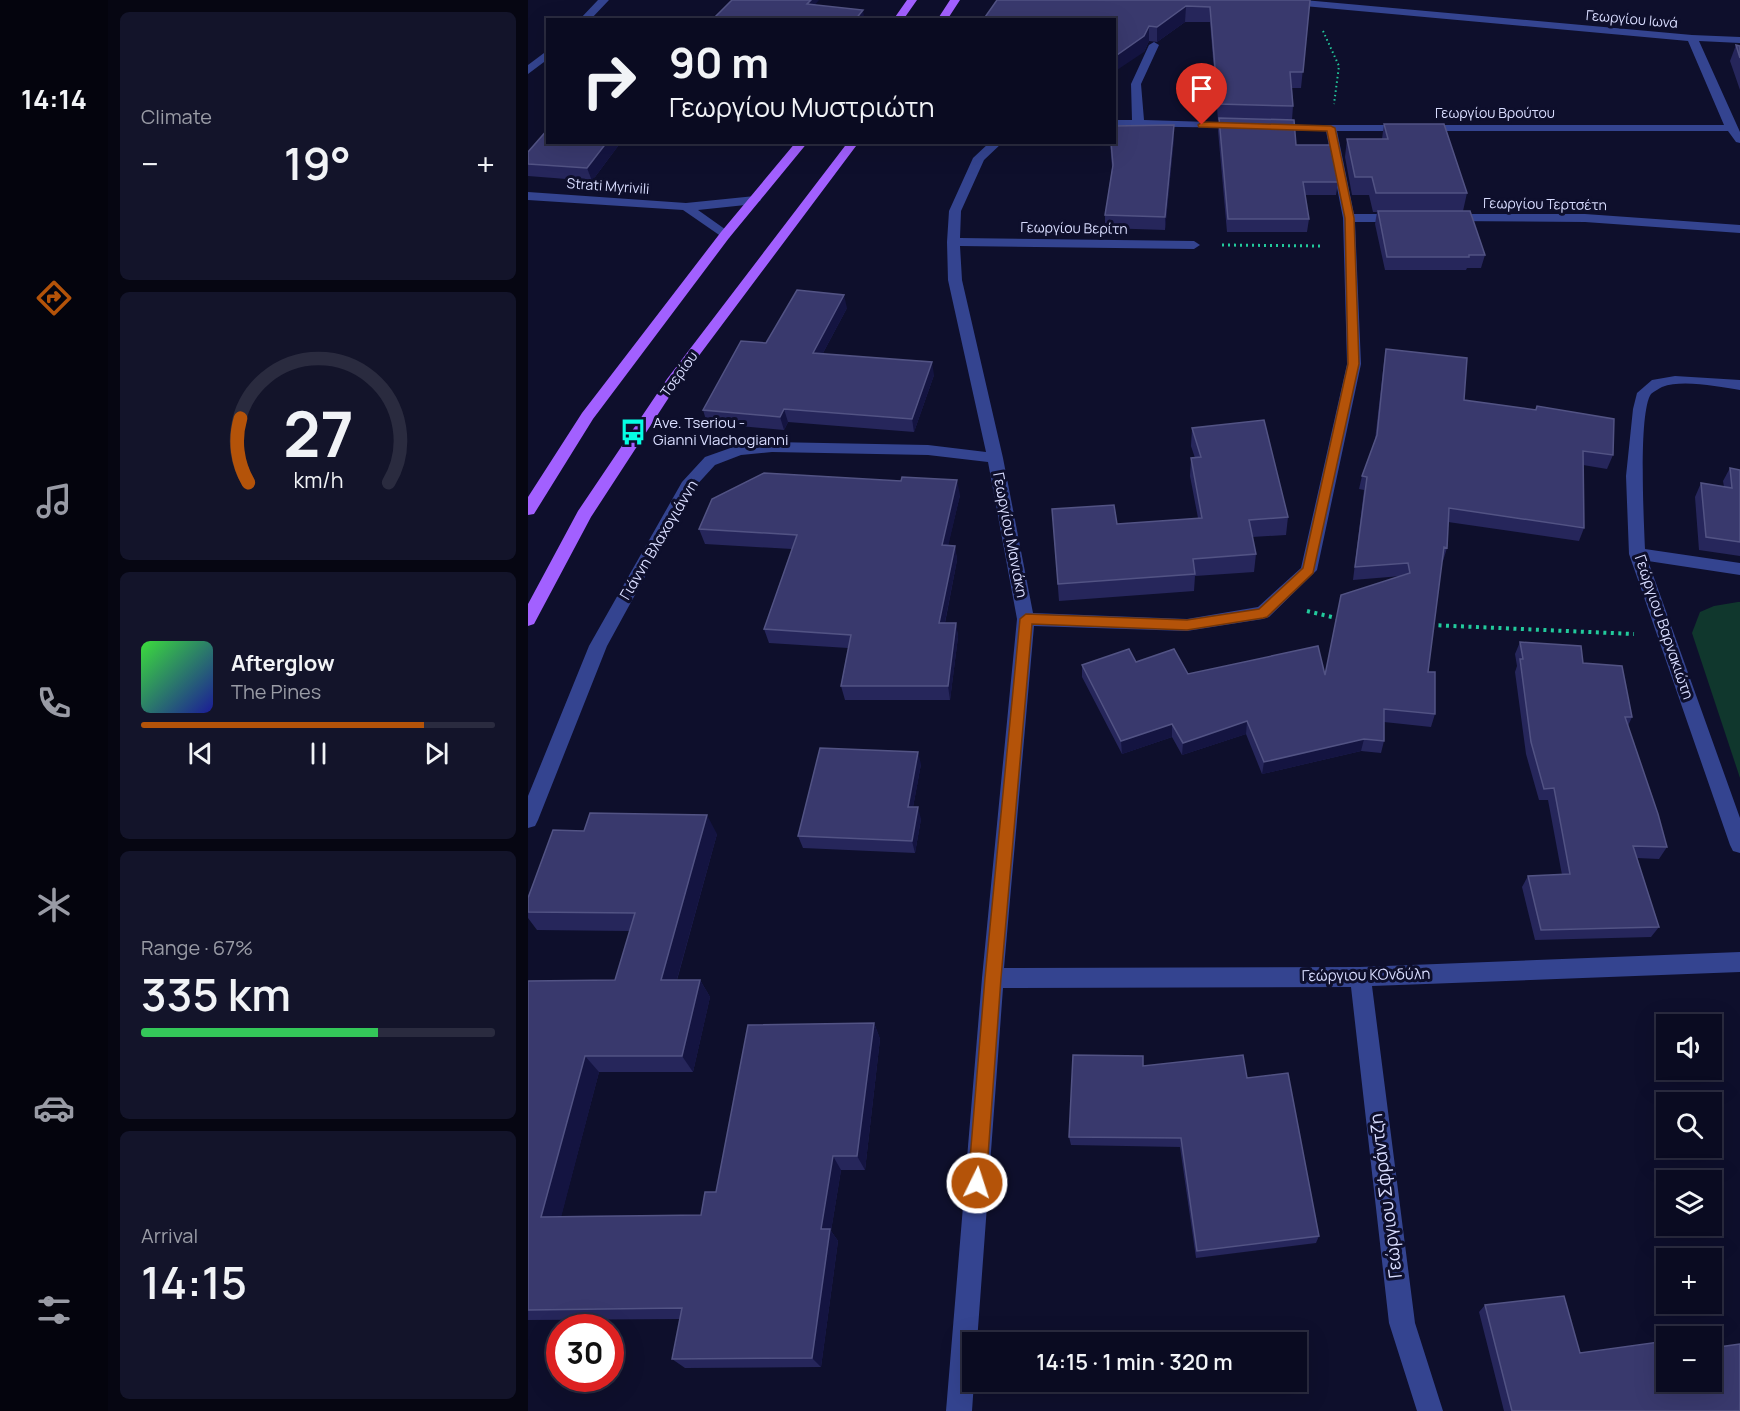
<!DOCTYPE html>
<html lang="en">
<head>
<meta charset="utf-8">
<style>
  :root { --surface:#0a0b21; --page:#13142a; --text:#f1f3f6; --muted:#999ba5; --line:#2a2b3f; --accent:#b45309 }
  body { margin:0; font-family:Manrope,sans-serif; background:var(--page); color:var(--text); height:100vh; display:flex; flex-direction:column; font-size:22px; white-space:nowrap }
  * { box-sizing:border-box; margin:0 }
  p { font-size:20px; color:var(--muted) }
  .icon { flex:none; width:33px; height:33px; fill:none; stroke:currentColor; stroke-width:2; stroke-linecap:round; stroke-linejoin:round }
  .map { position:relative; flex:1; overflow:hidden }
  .details { display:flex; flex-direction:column; gap:12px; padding:12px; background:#060612; width:420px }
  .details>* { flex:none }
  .hud { position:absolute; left:18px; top:18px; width:570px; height:126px; border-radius:0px; box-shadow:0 6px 24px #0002,0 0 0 2px var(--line); background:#0a0b21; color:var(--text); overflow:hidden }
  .controls { position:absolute; left:1128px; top:1014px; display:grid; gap:12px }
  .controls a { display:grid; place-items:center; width:66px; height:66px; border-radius:0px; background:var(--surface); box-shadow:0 6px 24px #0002,0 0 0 2px var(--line); font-size:30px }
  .speed { position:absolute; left:18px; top:1314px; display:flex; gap:12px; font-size:30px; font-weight:700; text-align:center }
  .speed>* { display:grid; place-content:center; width:78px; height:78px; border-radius:50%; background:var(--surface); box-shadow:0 6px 24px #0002,0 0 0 2px var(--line); line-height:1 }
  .speed .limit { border:9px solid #d22; background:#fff; color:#111 }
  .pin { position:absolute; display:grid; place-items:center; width:51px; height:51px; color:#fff; margin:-62px -26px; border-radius:50% 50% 50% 0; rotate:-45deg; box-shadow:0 0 6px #0007 }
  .pin .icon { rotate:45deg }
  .me { position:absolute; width:66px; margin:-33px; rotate:4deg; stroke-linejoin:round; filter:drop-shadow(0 0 4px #0008) }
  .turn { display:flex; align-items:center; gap:21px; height:126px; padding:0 24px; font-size:27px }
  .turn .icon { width:78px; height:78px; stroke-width:2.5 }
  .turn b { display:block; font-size:42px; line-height:51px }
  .big { font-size:45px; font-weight:600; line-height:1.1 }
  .details .widget { flex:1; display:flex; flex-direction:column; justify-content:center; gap:9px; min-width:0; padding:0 21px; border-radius:9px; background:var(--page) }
  .details .dial { align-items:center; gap:0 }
  .dial svg { height:156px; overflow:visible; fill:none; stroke:var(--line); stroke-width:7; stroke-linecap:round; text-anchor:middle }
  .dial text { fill:var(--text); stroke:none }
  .song { display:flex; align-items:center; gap:18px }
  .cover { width:72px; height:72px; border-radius:9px; background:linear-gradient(135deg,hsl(120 70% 55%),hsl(240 70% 35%)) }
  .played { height:6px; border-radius:3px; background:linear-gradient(90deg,var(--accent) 80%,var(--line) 80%) }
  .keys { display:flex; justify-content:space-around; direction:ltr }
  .heat { display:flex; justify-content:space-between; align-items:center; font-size:33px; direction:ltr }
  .charge { height:9px; border-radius:4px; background:linear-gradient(90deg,#34c759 67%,var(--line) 0) }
  .trip { position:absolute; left:434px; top:1332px; width:345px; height:60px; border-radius:0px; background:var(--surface); box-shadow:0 6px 24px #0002,0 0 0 2px var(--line); font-weight:600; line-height:60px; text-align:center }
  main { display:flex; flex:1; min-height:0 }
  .tab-bar { display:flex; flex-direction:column; width:108px; justify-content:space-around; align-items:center; background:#04040d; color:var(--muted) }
  .tab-bar .icon { width:42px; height:42px }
  .tab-bar .on { color:var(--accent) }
  .tab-bar b { font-size:27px; color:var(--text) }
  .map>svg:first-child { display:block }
  .green { fill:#10372d }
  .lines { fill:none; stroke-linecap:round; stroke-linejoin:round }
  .path-far2 { stroke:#22ca9c; stroke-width:2; stroke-dasharray:1.5 3; stroke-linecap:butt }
  .path-far1 { stroke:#22ca9c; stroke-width:3; stroke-dasharray:2 4; stroke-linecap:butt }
  .path { stroke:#22ca9c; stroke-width:4; stroke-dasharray:3 4.5; stroke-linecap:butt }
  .minor { fill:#344490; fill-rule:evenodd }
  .major { fill:#a260ff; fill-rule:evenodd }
  .wall { fill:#26265b }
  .shaded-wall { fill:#141441 }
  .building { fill:#39396d; stroke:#525384; stroke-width:1.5 }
  .route { fill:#b45309; stroke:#753606; stroke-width:1.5 }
  .labels { text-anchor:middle; stroke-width:6; stroke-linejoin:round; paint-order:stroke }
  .far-street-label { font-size:14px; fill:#d9ddff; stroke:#0e0f2c }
  .poi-label { font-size:15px; fill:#d9ddff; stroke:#0e0f2c; text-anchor:start }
  .street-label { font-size:15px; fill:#d9ddff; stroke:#0e0f2c }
  .near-street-label { font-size:18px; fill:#d9ddff; stroke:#0e0f2c }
</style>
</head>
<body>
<main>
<nav class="tab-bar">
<b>14:14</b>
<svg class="icon on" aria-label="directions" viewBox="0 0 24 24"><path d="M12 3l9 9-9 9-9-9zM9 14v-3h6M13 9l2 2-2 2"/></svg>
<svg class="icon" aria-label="music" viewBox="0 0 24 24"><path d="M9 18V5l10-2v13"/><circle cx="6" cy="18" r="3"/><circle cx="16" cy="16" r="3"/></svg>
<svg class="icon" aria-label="phone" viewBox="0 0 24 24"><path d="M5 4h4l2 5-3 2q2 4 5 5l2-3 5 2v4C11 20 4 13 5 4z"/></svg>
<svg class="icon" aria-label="climate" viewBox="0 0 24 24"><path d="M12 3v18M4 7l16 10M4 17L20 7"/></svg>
<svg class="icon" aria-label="car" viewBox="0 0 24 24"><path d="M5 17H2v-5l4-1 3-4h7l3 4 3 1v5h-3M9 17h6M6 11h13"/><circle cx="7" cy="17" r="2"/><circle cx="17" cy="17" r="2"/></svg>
<svg class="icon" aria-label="filters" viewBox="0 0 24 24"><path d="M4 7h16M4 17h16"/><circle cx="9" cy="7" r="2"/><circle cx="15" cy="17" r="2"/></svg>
</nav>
<section class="details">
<div class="widget"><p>Climate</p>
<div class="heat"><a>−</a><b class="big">19°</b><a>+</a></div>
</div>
<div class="widget dial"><svg viewBox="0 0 100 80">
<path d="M14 69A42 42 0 1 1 86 69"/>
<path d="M14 69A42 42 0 0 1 10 36" stroke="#b45309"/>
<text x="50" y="56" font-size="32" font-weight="700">27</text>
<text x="50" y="72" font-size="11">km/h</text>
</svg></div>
<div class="widget">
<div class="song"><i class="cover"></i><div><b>Afterglow</b><p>The Pines</p></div></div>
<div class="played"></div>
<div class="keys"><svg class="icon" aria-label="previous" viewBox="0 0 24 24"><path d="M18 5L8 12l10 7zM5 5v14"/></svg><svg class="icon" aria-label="pause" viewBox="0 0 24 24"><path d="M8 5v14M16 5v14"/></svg><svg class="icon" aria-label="next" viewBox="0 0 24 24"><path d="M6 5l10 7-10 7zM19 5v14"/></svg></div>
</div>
<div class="widget"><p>Range · 67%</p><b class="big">335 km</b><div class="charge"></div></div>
<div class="widget"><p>Arrival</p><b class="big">14:15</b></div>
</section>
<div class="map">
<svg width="1212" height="1411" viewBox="0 0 1212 1411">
  <rect width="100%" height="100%" fill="#0e0f2c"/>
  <path class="green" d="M1210,602h2v176l-48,-145 8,-21 14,-6z"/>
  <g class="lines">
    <path class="path-far2" d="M795,31l16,35 -5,38"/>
    <path class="path-far1" d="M694,245l100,1"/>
    <path class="path" d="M779,611l33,8
      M903,625l203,9"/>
    <path class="minor" d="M70,0h11l-19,20h-11z
      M738,0h38l388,35 48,2v6l-41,-2 41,91v11l-4,-1 -8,-11h-391l17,83h46l6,4 -6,4h-45l6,142 -44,206 -48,47 -6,2 -76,12 -153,-5 -30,342 356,-1 380,-15v20l-368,14 43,337 28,88h-26l-28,-88 -38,-336 -348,1 -26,354h-5v40h2l-2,29h-26l36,-433 35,-359 -29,-157 -60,-7 -156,-3 -31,3 -26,10 -22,24 -86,157 -69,174 -3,6 -7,2v-32l61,-150 93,-164 23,-25 34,-12 33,-3 156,3 58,7 -38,-172 -1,-38 2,-31 24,-53 17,-16h13l-19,18 -23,51 -1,27 234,3 6,4 -6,4 -234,-3 2,34 41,178 30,155 154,6 71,-12 43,-39 46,-204 -4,-146 -17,-87 -55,-1 -6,-3 2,-2h457l-36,-84 -417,-38z
      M626,42l5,3 -18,39 3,36 99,3 4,1v4l-133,-2v-6h18l-1,-36 18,-39z
      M20,50v9l-20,15v-9z
      M0,192l158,11 69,-7 6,4 -6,4 -57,6 31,22 2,3 -2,3 -4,1 -42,-29 -155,-10z
      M920,214h137l155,11v8l-155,-11 -141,-1 -2,-3z
      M1147,376l65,4v10c-21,-3 -57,-11 -78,-3 -2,1 -9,5 -11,7 -13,19 -7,129 -6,155l95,14v12l-92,-14 92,257v35l-7,-2 -3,-6 -101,-291 -3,-78 7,-67 4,-16 15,-13z"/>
    <path class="major" d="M379,0h10l-14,20h-10z
      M422,0h10l-13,20h-10z
      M268,142h12l-79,96 -136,181 -59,95 -6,1v-18l54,-84 139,-181z
      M320,142h11l-182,243 -86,132 -57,107 -6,2v-22l50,-93 89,-132z"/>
  </g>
  <path class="wall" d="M469,0h313l-9,88h-9l1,18 -1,14 4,25 42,37 -2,13h-31l4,24 -2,13h-80l-9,-101 1,-11h-1l-8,-98h-25l-28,20 -8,-1 -5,11z
    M1208,45l4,1v44l-10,-29z
    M856,124l83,69 -4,18 22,44 -4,13h-14l-1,2h-81l-10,-46 2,-12h-4l-4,-17h-17l-7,-38 2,-18h35z
    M646,138l-9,92 -60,-2v-13l7,-47 -2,-26z
    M93,142l-29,39 -64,-5v-24z
    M319,308l-24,45 111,22 -20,57 -126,-10 -4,8 -77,-7 -4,-13 63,-67z
    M858,349l78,51 71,10 2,-4 76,49 -6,14 -24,-4 1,63 -5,13 -131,-19 -1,26 -4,13h-1l-14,111 7,42 -4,13 -47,-5v19l-3,12 -20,-2 -99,23 -16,-40 -64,21 -10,-18 -50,17 -40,-77v-12l54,-3 52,12 137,1 76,-99 -48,4 11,-90 -5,-1 3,-13 13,-36 9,-78z
    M664,428l96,89 -2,18 -34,2 4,17 -2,18 -59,4 -1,15 -135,10 -7,-92 65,15 81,-6 -8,-42 1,-18h4l-4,-12z
    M1202,468l10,2v86l-41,-6 -4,-53 6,-14 23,4 -1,-6z
    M432,495l-12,50 7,1 2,14 -12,63h11l2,14 -8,63h-105l-4,-14 7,-38 -79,-5 -5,-14 28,-80 -87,-5 -6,-15z
    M992,642l63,21 49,54 -4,9 39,121 -8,12 -22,-1 22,69 -8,10 -116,3 -13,-53 6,-11 34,-1 -14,-75h-9l-13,-46 -11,-82 2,-6 -2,-12z
    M393,764l-8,43 8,12 -6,34 -112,-5 -5,-12z
    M189,834l-40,146h23l10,17 -17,75h-94l-38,144 140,-1 15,-23 158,-169 6,16 -15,131h-24l-10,61 7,10 -17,126 -136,1 -13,-9 8,-40 -152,1v-339l87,-1 15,-49 -93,-1 -9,-12v-20z
    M615,1066l104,12 72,158 -3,7 -120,15 -16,-111 -109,-2 -2,-8z
    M957,1305l95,48 86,29 74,29h-236l-25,-99z"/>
  <path class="shaded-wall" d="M283,0h8l-10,12 -2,-8z
    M658,6l-1,16 -28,20v-15z
    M335,10l1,7 -2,3h-7z
    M621,26v15l-5,11 -30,20v-15z
    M646,125v13l-9,92v-13z
    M79,142h14l-29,39 -5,-13z
    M316,295l3,13 -31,58 -3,-13z
    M404,362l2,13 -20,57 -2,-13z
    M256,409l4,13 -4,8 -4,-13z
    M429,480l3,15 -15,65 -3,-15z
    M427,546l2,14 -15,77 -3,-14z
    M428,623l2,14 -8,63 -2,-14z
    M719,721l-1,13 -64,21 1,-12z
    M644,724v13l-50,17 -1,-13z
    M836,739l-3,12 -99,23 2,-12z
    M390,752l3,12 -10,54 -3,-11z
    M390,807l3,12 -6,34 -3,-12z
    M179,815l10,19 -45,163 -11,-17z
    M172,980l10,17 -17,75 -11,-16z
    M346,1023l6,16 -15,131 -8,-14z
    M57,1056l14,16 -41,157 -17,-12z
    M305,1156l8,14 -10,61 7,10 -17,126 -9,-9 9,-129z"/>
  <path class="building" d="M204,0h79l-4,4 56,6 -8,10h-126l-15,-2z
    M469,0h313l-7,72h-13l3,34 -75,-2 -8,-97 -24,-1 -29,21 -8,-1 -5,10 -30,21v-37h-131z
    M1208,45l4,1v12z
    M691,118l75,2 2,25h35l7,37h-35l6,37h-81z
    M856,124h60l23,69h-91l-4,-16h-17l-8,-38h41z
    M646,125l-9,92 -60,-2 8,-50 -2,-23h3v-16z
    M20,129v13h59l-20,26 -59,-4v-12z
    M850,211h92l15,44h-16v2h-82z
    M269,290l47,5 -31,58 119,9 -20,57 -128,-10 -4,8 -77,-7 38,-69 25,2z
    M858,349l81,9 -3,42 72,10 1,-4 77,13 -1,36 -30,-4 1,77 -135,-20 -2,40 -3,-1 -16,125h7v42l-51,-5v32l-20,-2 -100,23 -17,-41 -64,22 -11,-19 -51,17 -39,-76 47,-16 7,13 38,-13 14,25 130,-28 7,29 16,-80 69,-22 -2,-10 -53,4 12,-90 -5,-1 15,-41z
    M736,420l24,97 -39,3 7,34 -63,5 2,15 -137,10 -6,-75 62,-4 3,19 85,-6 -11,-60 10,-1 -9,-29z
    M1202,468l10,2v72l-34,-5 -5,-54 31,5z
    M236,473l137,8 1,-4 55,3 -15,65 13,1 -16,77h17l-8,63h-107l10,-51 -87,-6 33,-94 -98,-6 13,-30z
    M992,642l61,4 2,17 39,3 10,51h-7l33,97 9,33 -34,-1 26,81 -118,3 -13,-54 42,-2 -16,-86 -10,1 -13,-47 -11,-83h3z
    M292,748l98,4 -10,55h10l-6,34 -114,-5z
    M62,813l117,2 -46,165h39l-18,76h-97l-44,161 160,-2 4,-23h11l32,-167 126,-2 -17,133h-24l-12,73h9l-18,129 -140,1 10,-51 -154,2v-329l87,-1 20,-67 -107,-1v-14l25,-68 31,1z
    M545,1055l70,1v10l100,-11 4,23 41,-5 31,163 -122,15 -16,-113 -112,-1z
    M1036,1296l16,57 86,-12v41h46v-34l28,-4v67h-228l-27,-106z"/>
  <path class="route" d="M674,122l129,4 4,2 19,90 5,146 -46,209 -46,44 -4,1 -76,12 -155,-6 -31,354 -15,205 -3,6 -6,3 -6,-3 -3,-6 17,-205 35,-359 6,-5 161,6 72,-11 44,-41 45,-204 -3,-146 -18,-87 -128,-4 -1,-2z"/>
  <defs>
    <g id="bus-bare" transform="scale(2.07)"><path d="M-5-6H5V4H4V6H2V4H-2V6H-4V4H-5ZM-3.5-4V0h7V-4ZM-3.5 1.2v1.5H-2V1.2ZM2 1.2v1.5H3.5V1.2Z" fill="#05ffe3" stroke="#0e0f2c" stroke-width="2.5" paint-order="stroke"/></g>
  </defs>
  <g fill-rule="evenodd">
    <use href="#bus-bare" x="105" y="432"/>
  </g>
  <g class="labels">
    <g class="far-street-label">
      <text transform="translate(1104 19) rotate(5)" y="5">Γεωργίου Ιωνά</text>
      <text x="967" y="118">Γεωργίου Βρούτου</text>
      <text transform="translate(80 186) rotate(4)" y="5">Strati Myrivili</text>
      <text transform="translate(1017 204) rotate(1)" y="5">Γεωργίου Τερτσέτη</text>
      <text transform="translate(546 228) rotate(1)" y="5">Γεωργίου Βερίτη</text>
      <text transform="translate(151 374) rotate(-54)" y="5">Τσερίου</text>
    </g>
    <g class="poi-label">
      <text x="125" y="428">Ave. Tseriou -<tspan x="125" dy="17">Gianni Vlachogianni</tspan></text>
    </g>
    <g class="street-label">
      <text transform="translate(482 535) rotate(79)" y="5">Γεωργίου Μανιάκη</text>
      <text transform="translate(131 540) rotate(-59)" y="5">Γιάννη Βλαχογιάννη</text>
      <text transform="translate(1136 627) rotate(71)" y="5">Γεώργιου Βαρνακιώτη</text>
      <text transform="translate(838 975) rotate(-1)" y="5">Γεώργιου ΚΟνδύλη</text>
    </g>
    <g class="near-street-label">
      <text transform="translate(858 1196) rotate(-97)" y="6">Γεώργιου Σφράντζη</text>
    </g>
  </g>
</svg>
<div class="controls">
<a><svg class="icon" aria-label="sound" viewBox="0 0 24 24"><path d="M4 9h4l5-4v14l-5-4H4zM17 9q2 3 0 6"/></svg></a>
<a><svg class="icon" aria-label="search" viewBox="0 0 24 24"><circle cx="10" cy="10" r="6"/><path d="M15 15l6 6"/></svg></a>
<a><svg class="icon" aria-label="layers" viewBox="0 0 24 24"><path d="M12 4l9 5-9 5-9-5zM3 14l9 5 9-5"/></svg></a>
<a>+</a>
<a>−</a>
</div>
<div class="speed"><div class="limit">30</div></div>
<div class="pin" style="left:674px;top:125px;background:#d93025"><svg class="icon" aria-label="arrive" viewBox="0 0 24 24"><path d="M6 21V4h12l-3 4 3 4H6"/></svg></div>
<svg class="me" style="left:449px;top:1183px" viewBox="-20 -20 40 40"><circle r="17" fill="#b45309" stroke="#fff" stroke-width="3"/><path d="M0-11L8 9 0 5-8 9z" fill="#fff"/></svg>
<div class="trip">14:15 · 1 min · 320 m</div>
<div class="hud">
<div class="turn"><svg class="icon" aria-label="right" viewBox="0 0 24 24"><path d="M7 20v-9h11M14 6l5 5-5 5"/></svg><div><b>90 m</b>Γεωργίου Μυστριώτη</div></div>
</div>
</div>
</main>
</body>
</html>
